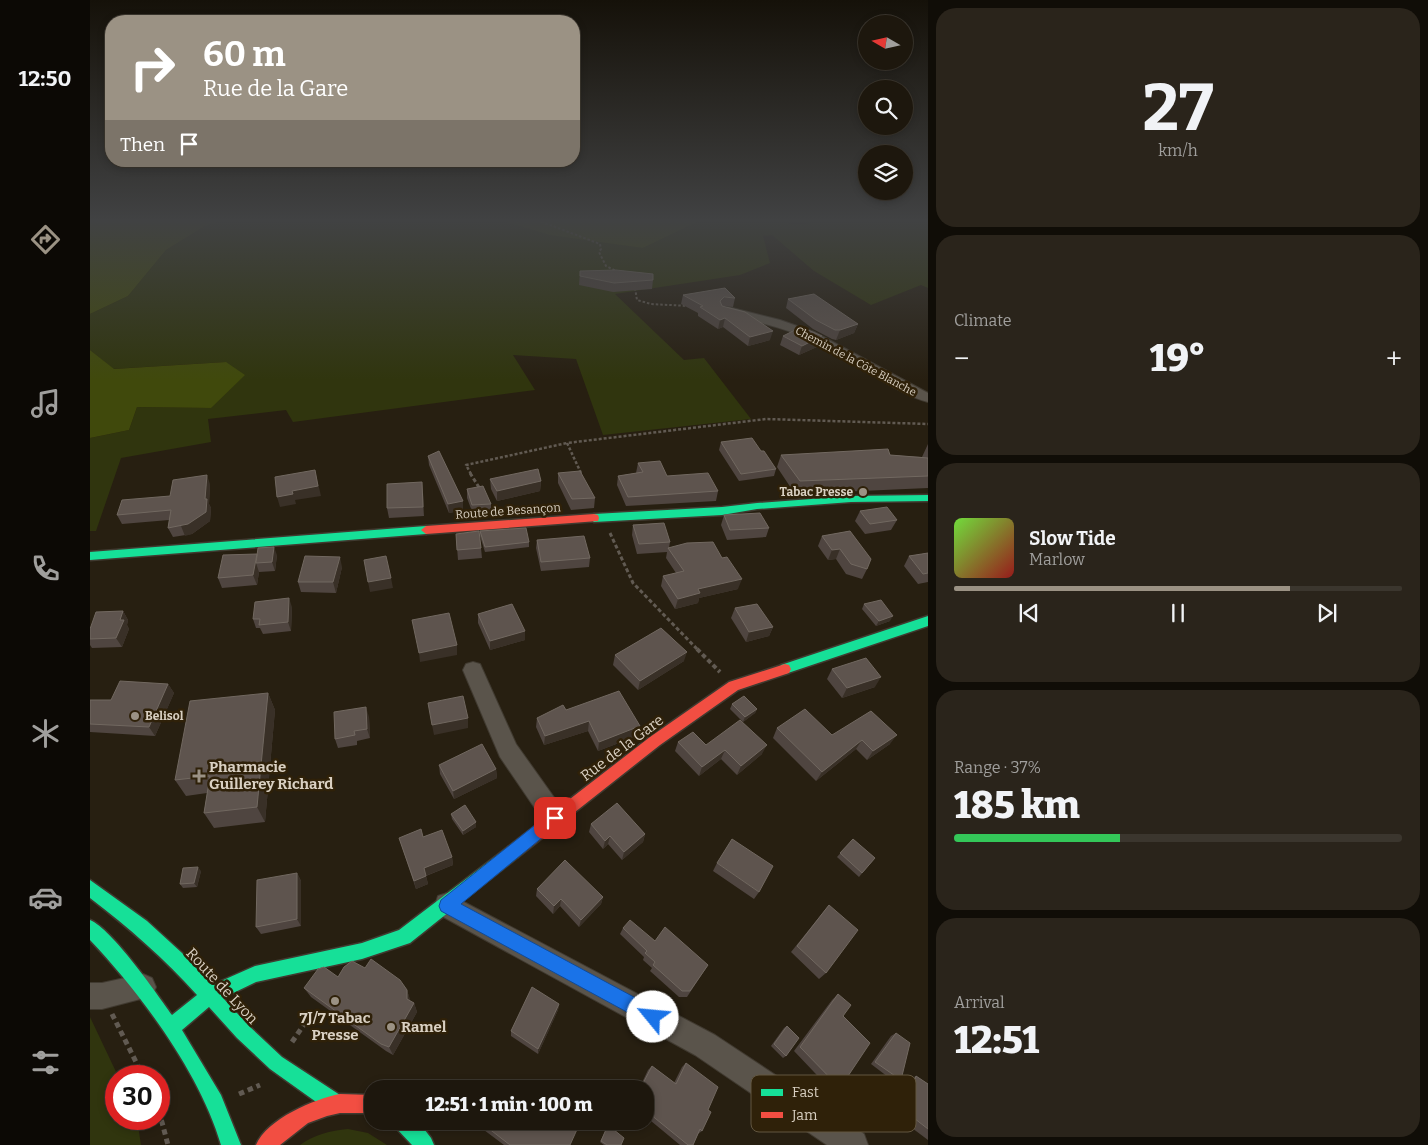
<!DOCTYPE html>
<html lang="en">
<head>
<meta charset="utf-8">
<style>
  :root { --surface:#1d170d; --page:#2a241b; --text:#f1f3f6; --muted:#a09f9d; --line:#3b362e; --accent:#9b9284 }
  body { margin:0; font-family:Bitter,serif; background:var(--page); color:var(--text); height:100vh; display:flex; flex-direction:column; font-size:19px; white-space:nowrap }
  * { box-sizing:border-box; margin:0 }
  p { font-size:16px; color:var(--muted) }
  .icon { flex:none; width:28px; height:28px; fill:none; stroke:currentColor; stroke-width:2; stroke-linecap:round; stroke-linejoin:round }
  .map { position:relative; flex:1; overflow:hidden }
  .side { display:flex; flex-direction:column; gap:8px; padding:8px; background:#100d07; width:500px }
  .side>* { flex:none }
  .top-card { position:absolute; left:15px; top:15px; width:475px; height:152px; border-radius:20px; box-shadow:0 2px 8px #0003,0 0 0 1px var(--line); background:#9b9284; color:#fff; overflow:hidden }
  .needle { width:32px; rotate:279deg }
  .fabs { position:absolute; left:768px; top:15px; display:grid; gap:10px }
  .fabs a { display:grid; place-items:center; width:55px; height:55px; border-radius:50%; background:var(--surface); box-shadow:0 2px 8px #0003,0 0 0 1px var(--line); font-size:25px }
  .speed { position:absolute; left:15px; top:1065px; display:flex; gap:10px; font-size:25px; font-weight:700; text-align:center }
  .speed>* { display:grid; place-content:center; width:65px; height:65px; border-radius:50%; background:var(--surface); box-shadow:0 2px 8px #0003,0 0 0 1px var(--line); line-height:1 }
  .speed .limit { border:8px solid #d22; background:#fff; color:#111 }
  .pin { position:absolute; display:grid; place-items:center; width:42px; height:42px; color:#fff; margin:-21px; border-radius:10px; box-shadow:0 2px 8px #0006 }
  .me { position:absolute; width:55px; margin:-28px; rotate:298deg; stroke-linejoin:round; filter:drop-shadow(0 0 4px #0008) }
  .turn { display:flex; align-items:center; gap:18px; height:105px; padding:0 15px; font-size:22px }
  .turn .icon { width:65px; height:65px; stroke-width:2.5 }
  .turn b { display:block; font-size:35px; line-height:42px }
  .then { display:flex; align-items:center; height:48px; padding:0 15px; background:#0003; gap:10px; font-size:19px }
  .big { font-size:38px; font-weight:800; line-height:1.1 }
  .side .tile { flex:1; display:flex; flex-direction:column; justify-content:center; gap:8px; min-width:0; padding:0 18px; border-radius:20px; background:var(--page) }
  .side .dial { align-items:center; gap:0 }
  .dial b { font-size:65px; line-height:1 }
  .song { display:flex; align-items:center; gap:15px }
  .cover { width:60px; height:60px; border-radius:8px; background:linear-gradient(135deg,hsl(100 70% 55%),hsl(0 70% 35%)) }
  .played { height:5px; border-radius:2px; background:linear-gradient(90deg,var(--accent) 75%,var(--line) 75%) }
  .keys { display:flex; justify-content:space-around; direction:ltr }
  .heat { display:flex; justify-content:space-between; align-items:center; font-size:28px; direction:ltr }
  .charge { height:8px; border-radius:4px; background:linear-gradient(90deg,#34c759 37%,var(--line) 0) }
  .trip { position:absolute; left:274px; top:1080px; width:290px; height:50px; border-radius:20px; background:var(--surface); box-shadow:0 2px 8px #0003,0 0 0 1px var(--line); font-weight:800; line-height:50px; text-align:center }
  main { display:flex; flex:1; min-height:0 }
  .tabs { display:flex; flex-direction:column; width:90px; justify-content:space-around; align-items:center; background:#0c0905; color:var(--muted) }
  .tabs .icon { width:35px; height:35px }
  .tabs .on { color:var(--accent) }
  .tabs b { font-size:22px; color:var(--text) }
  .map>svg:first-child { display:block }
  .green { fill:#30350e }
  .forest { fill:#40490c }
  .lines { fill:none; stroke-linecap:round; stroke-linejoin:round }
  .street-casing { stroke:#403a30; stroke-width:2 }
  .fast-casing { stroke:#403a30; stroke-width:3 }
  .jam-casing { stroke:#403a30; stroke-width:3 }
  .path-far4 { stroke:#615a52; stroke-width:2; stroke-dasharray:2.5 2; stroke-linecap:butt }
  .path-far3 { stroke:#615a52; stroke-width:2.5; stroke-dasharray:3 2; stroke-linecap:butt }
  .path-far2 { stroke:#615a52; stroke-width:3; stroke-dasharray:4 2.5; stroke-linecap:butt }
  .path-far1 { stroke:#615a52; stroke-width:4; stroke-dasharray:4.5 3; stroke-linecap:butt }
  .path { stroke:#615a52; stroke-width:5; stroke-dasharray:5.5 4; stroke-linecap:butt }
  .street { fill:#5a544b; fill-rule:evenodd }
  .fast { fill:#16e098; fill-rule:evenodd }
  .jam { fill:#f24e42; fill-rule:evenodd }
  .wall { fill:#4f4540 }
  .shaded-wall { fill:#393027 }
  .building { fill:#5e544e; stroke:#716860 }
  .route { fill:#1a73e8; stroke:#114b97 }
  .poi-dot { fill:#9b9284; stroke:#2f2109; stroke-width:2 }
  .labels { text-anchor:middle; stroke-width:5; stroke-linejoin:round; paint-order:stroke }
  .far-street-label { font-size:11px; fill:#d9d0c2; stroke:#2f2109 }
  .poi-label { font-size:12px; font-weight:bold; fill:#d9d0c2; stroke:#2f2109; text-anchor:end }
  .street-label { font-size:12px; fill:#d9d0c2; stroke:#2f2109 }
  .near-street-label { font-size:15px; fill:#d9d0c2; stroke:#2f2109 }
  .near-poi-label { font-size:15px; font-weight:bold; fill:#d9d0c2; stroke:#2f2109; text-anchor:start }
  .key { fill:#2f2109; stroke:#625640; stroke-width:1 }
  .key-label { font-size:14px; fill:#d9d0c2 }
</style>
</head>
<body>
<main>
<nav class="tabs">
<b>12:50</b>
<svg class="icon on" aria-label="directions" viewBox="0 0 24 24"><path d="M12 3l9 9-9 9-9-9zM9 14v-3h6M13 9l2 2-2 2"/></svg>
<svg class="icon" aria-label="music" viewBox="0 0 24 24"><path d="M9 18V5l10-2v13"/><circle cx="6" cy="18" r="3"/><circle cx="16" cy="16" r="3"/></svg>
<svg class="icon" aria-label="phone" viewBox="0 0 24 24"><path d="M5 4h4l2 5-3 2q2 4 5 5l2-3 5 2v4C11 20 4 13 5 4z"/></svg>
<svg class="icon" aria-label="climate" viewBox="0 0 24 24"><path d="M12 3v18M4 7l16 10M4 17L20 7"/></svg>
<svg class="icon" aria-label="car" viewBox="0 0 24 24"><path d="M5 17H2v-5l4-1 3-4h7l3 4 3 1v5h-3M9 17h6M6 11h13"/><circle cx="7" cy="17" r="2"/><circle cx="17" cy="17" r="2"/></svg>
<svg class="icon" aria-label="filters" viewBox="0 0 24 24"><path d="M4 7h16M4 17h16"/><circle cx="9" cy="7" r="2"/><circle cx="15" cy="17" r="2"/></svg>
</nav>
<div class="map">
<svg width="838" height="1145" viewBox="0 0 838 1145">
  <rect width="100%" height="100%" fill="#271f11"/>
  <path class="green" d="M133,220h277l143,28 56,-27 64,-1 39,5 19,-5h107v68l-7,-3 -50,20 -57,-34 -42,-36 -9,1 7,27 -30,12 -125,19 69,66 20,-2 47,61 -148,16 -27,-76 -63,-4 22,35 -242,32 -7,-12 -78,9 3,23 -90,16 -25,73h-6v-93l39,-8 8,-23 74,1 15,-46 -113,7 -23,-19v-36l38,-18 38,-46 39,-24z
    M0,1017l28,59h-2v43h21l4,26h-51z
    M258,1129l20,4 19,12h-87c15,-11 30,-14 48,-16z"/>
  <path class="forest" d="M0,220h133l-18,6 -39,24 -38,46 -38,18z
    M410,220h236l-37,1 -56,27 -93,-13z
    M0,350l24,19 112,-7 19,13 -34,33 -74,-1 -8,23 -39,8z"/>
  <g class="lines">
    <g class="street-casing">
      <path id="street" d="M638,307l52,13 34,12 114,61v9c-32,-8 -74,-41 -105,-57 -32,-16 -65,-23 -99,-31l-2,-3 2,-3z
        M383,662l7,2 36,80 47,66 3,8 -3,8 -8,3 -8,-3 -47,-69 -37,-87 3,-6z
        M357,893l268,142 149,99 4,11h-41l-132,-90 -257,-141 -3,-9 3,-9z
        M53,974l9,4 4,9 -4,9 -50,13h-12v-26h12z"/>
    </g>
    <g class="fast-casing">
      <path id="fast" d="M838,495v6l-77,1 -94,7 -35,6 -128,7 -5,-4 5,-4 128,-7 35,-4 94,-7z
        M336,526l5,4 -5,4 -336,26v-8z
        M838,616v10l-143,48 -4,-1 -2,-4 2,-4z
        M423,845l5,2 3,5 -3,5 -108,86 -48,16 -106,23 -33,16 26,28 33,31 58,38 2,7 -2,7 -7,2 -7,-2 -56,-40 -33,-31 -28,-31 -27,23 39,65 20,50h-20c-21,-72 -80,-151 -131,-205v-20c22,9 67,74 82,95l25,-20c-33,-37 -68,-67 -107,-97v-18l57,41 35,32 30,32 43,-19 107,-23 37,-13 109,-83z
        M304,1121h24l13,17 3,7h-22l-16,-17z"/>
    </g>
    <g class="jam-casing">
      <path id="jam" d="M504,514l4,1 1,3 -1,3 -172,13 -5,-4 5,-4z
        M695,664l4,1 2,4 -2,4 -51,17 -78,55 -142,112 -5,2 -5,-2 -3,-5 3,-5 142,-110 79,-55z
        M250,1094l32,1v18h-32l-13,3 -19,7 -28,22h-24c11,-26 58,-46 84,-51z"/>
    </g>
    <path class="path-far4" d="M447,220l63,24 1,5 -2,3 7,14 10,5
      M545,288l2,12 14,4 37,2"/>
    <path class="path-far3" d="M491,473l-14,-30 199,-24 162,5
      M381,474l-5,-9 101,-22"/>
    <path class="path-far2" d="M380,473l10,16
      M520,533l23,50 65,67"/>
    <path class="path-far1" d="M607,649l23,23"/>
    <path class="path" d="M22,1014l31,62
      M202,1042l20,-29
      M149,1094l21,-9
      M69,1111l9,34"/>
    <use href="#street" class="street"/>
    <use href="#fast" class="fast"/>
    <use href="#jam" class="jam"/>
  </g>
  <path class="wall" d="M490,271l73,9 -1,9 -39,3 -34,-7z
    M593,295l52,3 -2,9 -10,-1 47,34 -22,6 -25,-19 -5,2 -20,-13v-3l-17,-9z
    M698,299l70,25 -4,9 -18,7 -4,-1 -19,-10 -27,-21z
    M693,336h39l-3,10 -20,9 -19,-10z
    M631,442l40,9 15,18 -2,7 -35,5 -20,-31z
    M838,444v44l-133,6 -18,-27 4,-12h109l32,2z
    M338,456l35,45v9l-14,3 -20,-48z
    M548,463l29,13 51,15 -2,10 -90,5 -9,-21 1,-9 18,-3z
    M468,473l37,25 -1,10 -23,2 -13,-27z
    M400,479l51,2 -1,10 -43,10 -6,-12z
    M120,484l-1,20 2,4 -1,13 -18,13 -19,3 -5,-9 1,-8 -47,4 -5,-9 53,-19z
    M377,489l24,15v9l-18,1 -6,-16z
    M333,492l1,24 -35,2 -2,-10z
    M770,511l37,9 -6,10 -26,4 -10,-13z
    M634,515l45,13 -3,9 -39,3 -6,-15z
    M543,525l37,17 -1,6 69,41 -39,9 -1,5 -23,6 -14,-23 2,-10 13,-3 -10,-15 1,-6 -30,2 -5,-19z
    M390,531l49,11v5l-44,5 -5,-16z
    M760,531l17,38 -5,10 -16,-5 -10,-15 -8,1 -10,-14 4,-10z
    M366,534l25,14 1,10 -24,2z
    M447,540l53,18 -1,9 -48,4 -5,-23z
    M838,553v29l-10,2 -14,-18 5,-10z
    M187,555l-2,16 -16,1 -2,13 -35,3 -4,-10z
    M252,567l-6,26 -35,-1 -3,-10z
    M774,604l26,17 -14,5 -14,-17z
    M202,607l-1,24 -28,3 -3,-6h-4l-3,-9z
    M645,608l38,19 -4,9 -23,6 -15,-24z
    M33,611l5,9 -1,5 2,4 -7,18 -30,1 -2,-3v-16z
    M388,614l47,17v9l-35,10 -12,-27z
    M525,655l69,6 -46,29 -25,-25z
    M742,669l43,18 -33,11 -15,-19z
    M78,684l6,9 -19,43 -65,-4v-32h21z
    M178,693l7,17 -10,112 -51,6 -10,-15 3,-20 -21,3 -11,-16z
    M642,704l25,5 -2,4 -12,9 -13,-13z
    M476,710l71,26 -39,15 -10,-20 -44,14 -8,-18 1,-9z
    M279,717l1,21 -13,3v4l-19,3 -3,-9z
    M687,728l55,7 58,9 -23,16 -11,-11 -40,32 -43,-43z
    M588,742l28,3 56,9 -25,21 -16,-16 -22,17 -24,-25z
    M349,765l57,4 1,9 -43,21 -14,-25z
    M361,814l25,8v5l-13,8 -11,-16z
    M501,824l54,10 -2,8 -21,18 -14,-16 -5,5 -14,-17z
    M333,837l29,20 1,8 -27,11 2,8 -12,5 -17,-51z
    M763,839l22,19 -16,19 -22,-20z
    M627,863l42,29 -5,7 -41,-28z
    M111,871l-4,16 -14,1 -3,-4z
    M207,873l4,8v45l-40,8 -5,-7z
    M447,889l66,8 -2,7 -22,23 -19,-21 -7,8 -17,-18z
    M739,905l-3,68 -7,6 -28,-27z
    M533,928l32,13 53,24 -21,32h-8l-29,-26 2,-3 -9,-8 1,-3 -24,-23z
    M248,977l69,13 3,11 4,2 3,9 -24,43 -7,-4 -75,-54 -7,-9z
    M748,994l5,22 -3,72 -7,4 -39,-41 38,-51z
    M469,1004l-1,6 -20,44 -27,-18v-5z
    M697,1026l-1,30 -3,2 -12,-12 13,-18z
    M806,1033l5,47 -5,3 -25,-19 20,-28z
    M596,1063l22,47 -6,21 -4,3 -5,11h-13l-35,-29v-27h-6l9,-19 4,-4 22,17 8,-16z
    M826,1076l12,8v56l-28,-21 2,-7 -4,-3 9,-28z
    M389,1122l91,23h-66l-24,-18z
    M518,1125l13,20h-17l-4,-3z"/>
  <path class="shaded-wall" d="M635,318l-2,9 -5,2 2,-9z
    M768,324l-4,9 -18,7 4,-10z
    M683,331l-3,9 -22,6 2,-9z
    M732,336l-3,10 -20,9 3,-9z
    M225,470l6,26 -26,4 1,4 -16,3 -3,-10 15,-6z
    M117,475l3,9 -1,20 2,4 -1,13 -18,13 -7,2 -4,-10 24,-27z
    M451,481l-1,10 -43,10v-10z
    M332,482l1,10 1,24 -1,-9z
    M373,501v9l-14,3 -1,-9z
    M184,547l3,8 -2,16 -3,-9z
    M750,549l-4,10 -8,1 4,-10z
    M167,554l-1,9 3,9 -2,13 -4,-10z
    M250,557l2,10 -6,26 -3,-11z
    M301,578l2,10 -23,4 -2,-10z
    M652,579l-4,10 -39,9 -1,5 -23,6 3,-10 20,-10z
    M199,598l3,9 -1,24 -3,-9z
    M33,611l5,9 -1,5 2,4 -7,18 -6,-9 4,-18z
    M803,616l-3,5 -14,5 3,-5z
    M683,627l-4,9 -23,6 3,-10z
    M435,631v9l-35,10v-9z
    M367,645v10l-37,7 -1,-9z
    M597,652l-3,9 -46,29 2,-9z
    M791,677l-6,10 -33,11 5,-10z
    M78,684l6,9 -19,43 -6,-9z
    M178,693l7,17 -10,112 -8,-15z
    M276,707l3,10 1,21 -3,-9z
    M667,709l-2,4 -12,9 2,-5z
    M378,718v10l-34,7 -2,-10z
    M499,721l-1,10 -44,14 1,-9z
    M550,726l-3,10 -39,15 1,-9z
    M807,735l-7,9 -23,16 6,-9z
    M772,740l-6,9 -40,32 6,-9z
    M677,745l-5,9 -25,21 4,-9z
    M635,750l-4,9 -22,17 3,-9z
    M406,769l1,9 -43,21 -1,-8z
    M386,822v5l-13,8v-4z
    M555,834l-2,8 -21,18 2,-8z
    M520,836l-2,8 -5,5 2,-8z
    M362,857l1,8 -28,11 -1,-8z
    M108,867l3,4 -4,16 -3,-4z
    M207,873l4,8v45l-4,-7z
    M336,876l2,8 -12,5 -2,-8z
    M513,897l-2,7 -22,23 2,-7z
    M471,899l-1,7 -7,8 1,-8z
    M317,990l3,9v8l-3,-8z
    M324,1003l3,9 -24,43 -4,-8z
    M469,1004l-1,6 -20,44v-5z"/>
  <path class="building" d="M526,270l37,4v6l-39,3 -34,-7v-5z
    M635,288l10,10 -11,-1 -4,4 2,5 23,6 28,19 -23,6 -25,-19 -5,2 -20,-13 3,-1 -20,-11z
    M724,294l44,30 -18,6h-5l-19,-10 -28,-21z
    M711,327l21,9 -20,10 -19,-10z
    M662,438l9,13h3l12,18 -35,5 -20,-32z
    M798,449l2,6 38,3v18l-128,5 -19,-26z
    M349,451l24,50 -15,3 -20,-48z
    M570,461l7,15 41,-3 10,18 -90,6 -10,-21 25,-4 -5,-9z
    M448,469l3,12 -44,10 -7,-12z
    M225,470l3,16 -26,5 1,3 -16,3 -2,-20z
    M490,471l15,27 -23,1 -14,-26z
    M117,475l-2,24h2l-1,13 -18,12 -20,4 3,-18 -54,5 5,-15 48,-4 3,-16z
    M332,482l1,25 -36,1v-24z
    M393,486l8,18 -19,1 -5,-16z
    M797,507l10,13 -27,4 -10,-13z
    M670,513l9,15 -39,2 -6,-15z
    M574,523l6,19 -31,2 -6,-19z
    M436,528l3,14 -44,5 -5,-16z
    M389,531l2,17 -24,2 -1,-16z
    M760,531l21,28 -4,10 -16,-5 -11,-15 -8,1 -10,-14z
    M494,536l6,22 -49,4 -4,-22z
    M623,542l9,16 5,-1 15,22 -44,10 2,4 -22,6 -15,-23 21,-5 -16,-23 19,-5z
    M184,547l-2,15 -16,1 2,-15z
    M838,553v20l-5,1 -14,-18z
    M167,554l-4,21 -35,3 5,-23z
    M215,556l35,1 -7,25h-35z
    M296,556l5,22 -23,4 -4,-22z
    M199,598l-1,24 -29,3 1,-6h-7l2,-17z
    M791,600l12,16 -14,5 -15,-17z
    M422,604l13,27 -35,10 -12,-27z
    M667,604l16,23 -24,5 -14,-24z
    M33,611l-3,9h4l-8,18 -26,1v-10l6,-17z
    M359,613l8,32 -38,8 -7,-33z
    M571,628l26,24 -47,29 -25,-26z
    M776,658l15,19 -34,11 -15,-19z
    M30,681l48,3 -19,43 -59,-3v-24h21z
    M529,691l21,35 -41,16 -10,-21 -44,15 -8,-18 26,-13 3,5z
    M178,693l-11,114 -53,6 6,-37 -35,4 15,-79z
    M373,696l5,22 -36,7 -4,-22z
    M654,696l13,13 -12,8 -13,-13z
    M276,707l1,22 -13,2 1,4 -20,4 -1,-27z
    M715,709l27,26 39,-24 26,24 -24,16 -11,-11 -40,32 -45,-44z
    M650,720l27,25 -26,21 -16,-16 -23,17 -24,-25 15,-10 13,13z
    M392,744l14,25 -43,22 -14,-26z
    M527,803l28,31 -21,18 -14,-16 -5,5 -14,-17z
    M375,805l11,17 -13,9 -12,-17z
    M331,829l2,8 19,-7 10,27 -28,11 2,8 -12,5 -15,-43z
    M642,839l41,27 -14,26 -42,-29z
    M763,839l22,19 -13,15 -22,-20z
    M475,860l38,37 -22,23 -20,-21 -7,7 -17,-17z
    M108,867l-4,16 -14,1 3,-16z
    M207,873v46l-41,8 1,-47z
    M739,905l29,25 -32,43 -29,-27z
    M540,920l25,21 10,-14 43,38 -18,26h-8l-29,-26 2,-3 -10,-9 2,-2 -24,-23z
    M281,959l29,21 7,10v9l7,4 -25,44 -8,-3 -77,-56 14,-19 6,-2 14,10 6,-10 8,-6 13,7z
    M442,987l27,17 -21,45 -27,-18z
    M748,994l13,11 -8,11 27,27 -30,45 -40,-41z
    M697,1026l12,12 -13,18 -12,-12z
    M806,1033l14,10 -9,37 -26,-18z
    M596,1063l32,24 -10,23 3,2 -9,19 -2,-2 -7,16h-5l-43,-35v-21h-5l12,-23 24,18z
    M826,1076l12,8v45l-18,-14 2,-7 -5,-3z
    M407,1085l6,4h-8z
    M389,1121h94l6,4 -9,20h-60z
    M518,1125l16,13 -3,7h-14l-6,-4z"/>
  <linearGradient id="sky" x2="0" y2="1"><stop stop-color="#151109"/><stop offset="0.58" stop-color="#414243"/><stop offset="1" stop-color="#414243" stop-opacity="0"/></linearGradient>
  <rect width="838" height="380" fill="url(#sky)"/>
  <path class="route" d="M465,811l5,2 2,5 -2,5 -99,81 199,107 2,6 -2,6 -7,3 -6,-3 -206,-112 -2,-5 2,-6 109,-87z"/>
  <g class="poi-dot">
    <circle cx="773" cy="492" r="5"/>
    <circle cx="45" cy="716" r="5"/>
    <path d="M106.5 768.5h5v5h5v5h-5v5h-5v-5h-5v-5h5z"/>
    <circle cx="245" cy="1001" r="5"/>
    <circle cx="301" cy="1027" r="5"/>
  </g>
  <g class="labels">
    <g class="far-street-label">
      <text transform="translate(766 361) rotate(28)" y="4">Chemin de la Côte Blanche</text>
    </g>
    <g class="poi-label">
      <text x="763" y="496">Tabac Presse</text>
      <text x="55" y="720" text-anchor="start">Belisol</text>
    </g>
    <g class="street-label">
      <text transform="translate(418 511) rotate(-4)" y="4">Route de Besançon</text>
    </g>
    <g class="near-street-label">
      <text transform="translate(532 748) rotate(-37)" y="5">Rue de la Gare</text>
      <text transform="translate(132 986) rotate(47)" y="5">Route de Lyon</text>
    </g>
    <g class="near-poi-label">
      <text x="119" y="772">Pharmacie<tspan x="119" dy="17">Guillerey Richard</tspan></text>
      <text x="245" y="1023" text-anchor="middle">7J/7 Tabac<tspan x="245" dy="17">Presse</tspan></text>
      <text x="311" y="1032">Ramel</text>
    </g>
  </g>
  <rect x="661" y="1075" width="165" height="57" rx="8" class="key"/>
  <rect x="671" y="1089" width="22" height="7" fill="#16e098"/>
  <rect x="671" y="1112" width="22" height="6" fill="#f24e42"/>
  <g class="key-label">
    <text x="702" y="1097">Fast</text>
    <text x="702" y="1120">Jam</text>
  </g>
</svg>
<div class="fabs">
<a><svg class="needle" viewBox="-14 -14 28 28"><path d="M0-13l5 13h-10z" fill="#e53935"/><path d="M0 13l5-13h-10z" fill="#a09f9d"/></svg></a>
<a><svg class="icon" aria-label="search" viewBox="0 0 24 24"><circle cx="10" cy="10" r="6"/><path d="M15 15l6 6"/></svg></a>
<a><svg class="icon" aria-label="layers" viewBox="0 0 24 24"><path d="M12 4l9 5-9 5-9-5zM3 14l9 5 9-5"/></svg></a>
</div>
<div class="speed"><div class="limit">30</div></div>
<div class="pin" style="left:465px;top:818px;background:#d93025"><svg class="icon" aria-label="arrive" viewBox="0 0 24 24"><path d="M6 21V4h12l-3 4 3 4H6"/></svg></div>
<svg class="me" style="left:563px;top:1017px" viewBox="-20 -20 40 40"><circle r="19" fill="#fff"/><path d="M0-13L10 11 0 6-10 11z" fill="#1a73e8"/></svg>
<div class="trip">12:51 · 1 min · 100 m</div>
<div class="top-card">
<div class="turn"><svg class="icon" aria-label="right" viewBox="0 0 24 24"><path d="M7 20v-9h11M14 6l5 5-5 5"/></svg><div><b>60 m</b>Rue de la Gare</div></div>
<div class="then">Then<svg class="icon" aria-label="arrive" viewBox="0 0 24 24"><path d="M6 21V4h12l-3 4 3 4H6"/></svg></div>
</div>
</div>
<section class="side">
<div class="tile dial"><b>27</b><p>km/h</p></div>
<div class="tile"><p>Climate</p>
<div class="heat"><a>−</a><b class="big">19°</b><a>+</a></div>
</div>
<div class="tile">
<div class="song"><i class="cover"></i><div><b>Slow Tide</b><p>Marlow</p></div></div>
<div class="played"></div>
<div class="keys"><svg class="icon" aria-label="previous" viewBox="0 0 24 24"><path d="M18 5L8 12l10 7zM5 5v14"/></svg><svg class="icon" aria-label="pause" viewBox="0 0 24 24"><path d="M8 5v14M16 5v14"/></svg><svg class="icon" aria-label="next" viewBox="0 0 24 24"><path d="M6 5l10 7-10 7zM19 5v14"/></svg></div>
</div>
<div class="tile"><p>Range · 37%</p><b class="big">185 km</b><div class="charge"></div></div>
<div class="tile"><p>Arrival</p><b class="big">12:51</b></div>
</section>
</main>
</body>
</html>
